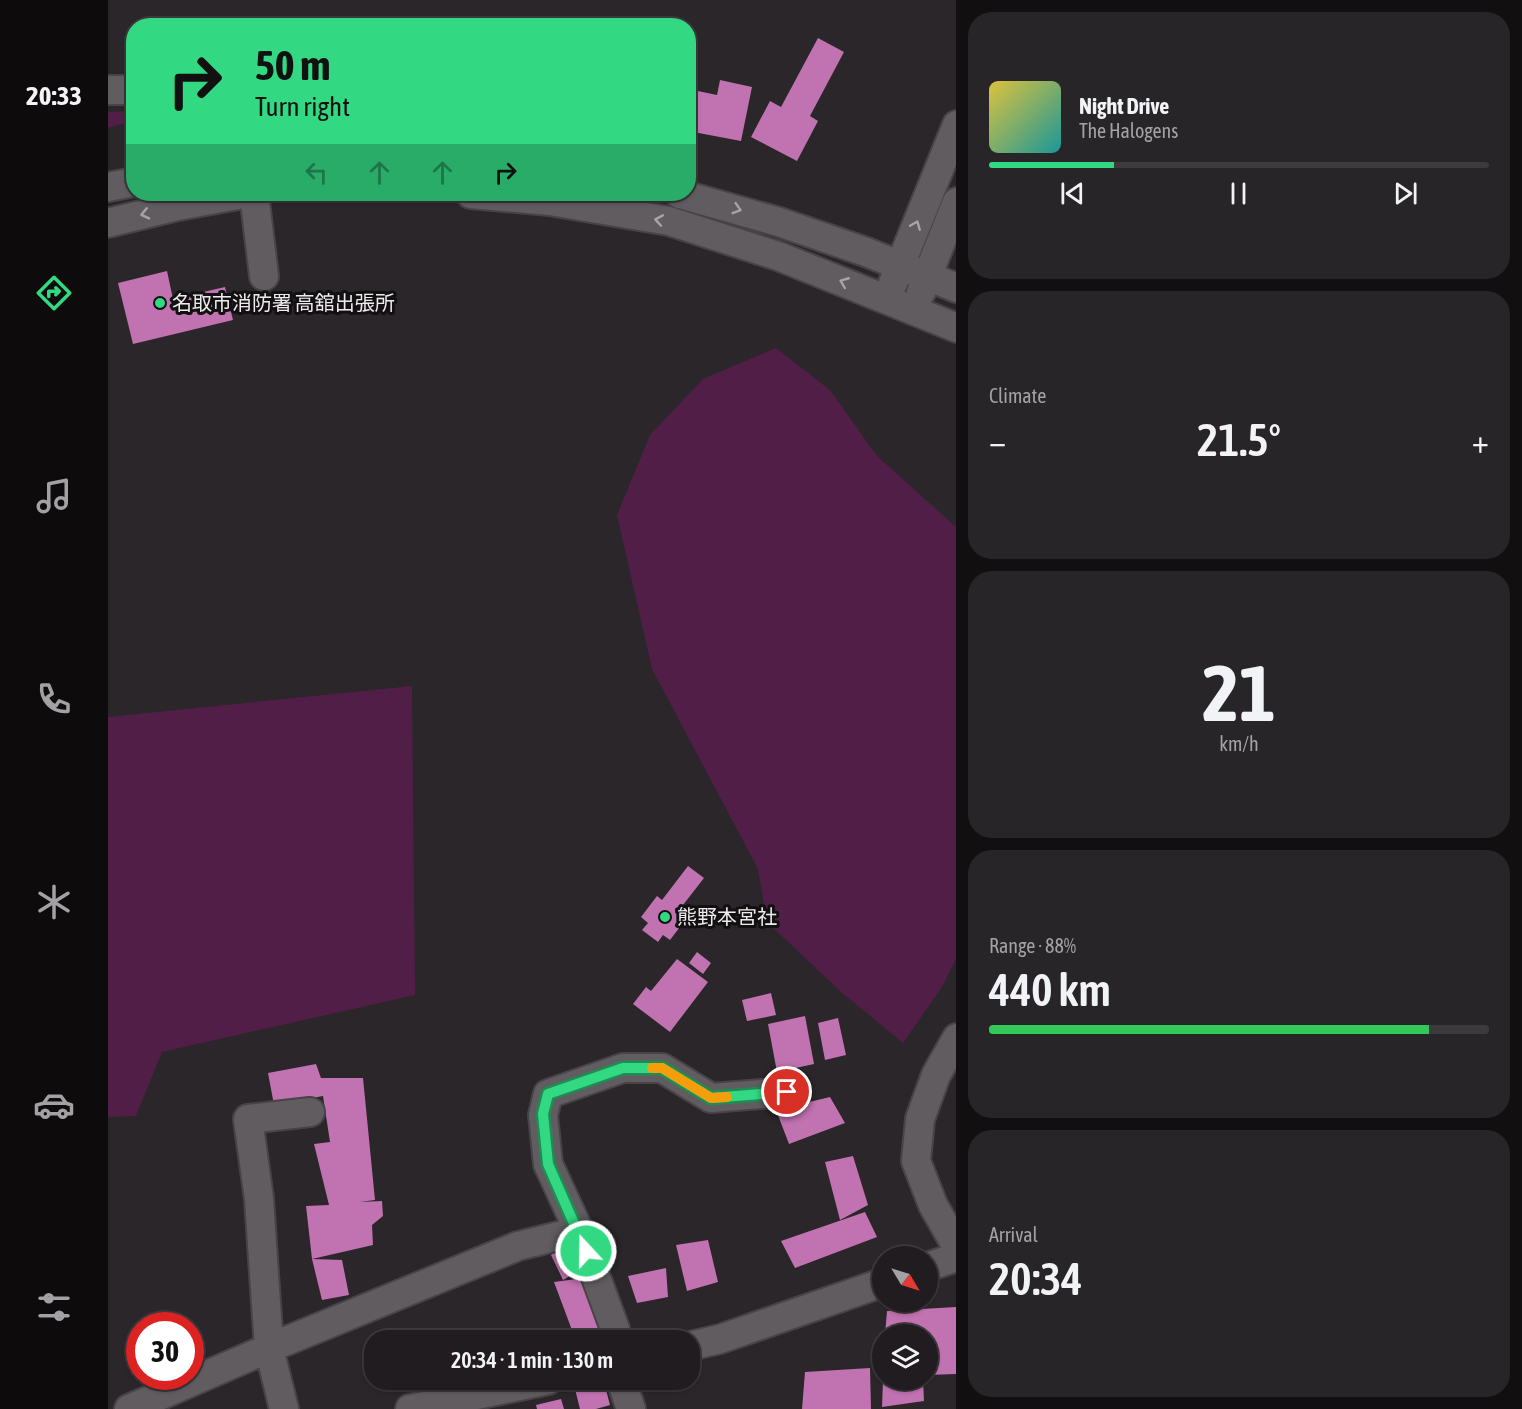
<!DOCTYPE html>
<html lang="en">
<head>
<meta charset="utf-8">
<style>
  :root { --surface:#201c1f; --page:#282528; --text:#f1f3f6; --muted:#a2a1a4; --line:#3d3a3d; --accent:#32d882 }
  body { margin:0; font-family:"Asap Condensed","Noto Sans JP",sans-serif; background:var(--page); color:var(--text); height:100vh; display:flex; flex-direction:column; font-size:22px; white-space:nowrap }
  * { box-sizing:border-box; margin:0 }
  p { font-size:20px; color:var(--muted) }
  .icon { flex:none; width:33px; height:33px; fill:none; stroke:currentColor; stroke-width:2; stroke-linecap:round; stroke-linejoin:round }
  .map { position:relative; flex:1; overflow:hidden }
  .drawer { display:flex; flex-direction:column; gap:12px; padding:12px; background:#120f11; width:566px }
  .drawer>* { flex:none }
  .guide { position:absolute; left:18px; top:18px; width:570px; height:183px; border-radius:24px; box-shadow:0 2px 4px #0004,0 0 0 2px var(--line); background:#32d882; color:#111; overflow:hidden }
  .needle { width:39px; rotate:128deg }
  .tools { position:absolute; left:764px; top:1246px; display:grid; gap:12px }
  .tools a { display:grid; place-items:center; width:66px; height:66px; border-radius:50%; background:var(--surface); box-shadow:0 2px 4px #0004,0 0 0 2px var(--line); font-size:30px }
  .speed { position:absolute; left:18px; top:1312px; display:flex; gap:12px; font-size:30px; font-weight:700; text-align:center }
  .speed>* { display:grid; place-content:center; width:78px; height:78px; border-radius:50%; background:var(--surface); box-shadow:0 2px 4px #0004,0 0 0 2px var(--line); line-height:1 }
  .speed .limit { border:9px solid #d22; background:#fff; color:#111 }
  .pin { position:absolute; display:grid; place-items:center; width:51px; height:51px; color:#fff; margin:-26px; border:3px solid #fff; border-radius:50%; box-shadow:0 2px 6px #0007 }
  .me { position:absolute; width:66px; margin:-33px; rotate:339deg; stroke-linejoin:round; filter:drop-shadow(0 0 4px #0008) }
  .turn { display:flex; align-items:center; gap:21px; height:126px; padding:0 30px; font-size:27px }
  .turn .icon { width:78px; height:78px; stroke-width:2.5 }
  .turn b { display:block; font-size:42px; line-height:51px }
  .lanes { display:flex; align-items:center; height:57px; padding:0 30px; background:#0003; justify-content:center; gap:30px; direction:ltr }
  .lanes .off { opacity:.35 }
  .big { font-size:45px; font-weight:600; line-height:1.1 }
  .drawer .tile { flex:1; display:flex; flex-direction:column; justify-content:center; gap:9px; min-width:0; padding:0 21px; border-radius:24px; background:var(--page) }
  .drawer .dial { align-items:center; gap:0 }
  .dial b { font-size:78px; line-height:1 }
  .song { display:flex; align-items:center; gap:18px }
  .cover { width:72px; height:72px; border-radius:9px; background:linear-gradient(135deg,hsl(50 70% 55%),hsl(180 70% 35%)) }
  .played { height:6px; border-radius:3px; background:linear-gradient(90deg,var(--accent) 25%,var(--line) 25%) }
  .keys { display:flex; justify-content:space-around; direction:ltr }
  .heat { display:flex; justify-content:space-between; align-items:center; font-size:33px; direction:ltr }
  .charge { height:9px; border-radius:4px; background:linear-gradient(90deg,#34c759 88%,var(--line) 0) }
  .trip { position:absolute; left:256px; top:1330px; width:336px; height:60px; border-radius:24px; background:var(--surface); box-shadow:0 2px 4px #0004,0 0 0 2px var(--line); font-weight:600; line-height:60px; text-align:center }
  main { display:flex; flex:1; min-height:0 }
  .dock { display:flex; flex-direction:column; width:108px; justify-content:space-around; align-items:center; background:#0d0b0c; color:var(--muted) }
  .dock .icon { width:42px; height:42px }
  .dock .active { color:var(--accent) }
  .dock b { font-size:27px; color:var(--text) }
  .map>svg:first-child { display:block }
  .green { fill:#511e48 }
  .building { fill:#c172b1 }
  .lines { fill:none; stroke-linecap:round; stroke-linejoin:round }
  .minor-casing { stroke:#474447; stroke-width:32 }
  .minor { stroke:#615c60; stroke-width:28 }
  .oneway { stroke:#a7a4a6 }
  .route-casing { stroke:#208c54; stroke-width:15 }
  .route { stroke:#32d882; stroke-width:10 }
  .slow { stroke:#f59e0b; stroke-width:10 }
  .poi-dot { fill:#32d882; stroke:#121011; stroke-width:2 }
  .labels { text-anchor:middle; stroke-width:6; stroke-linejoin:round; paint-order:stroke }
  .poi-label { font-size:20px; fill:#edebed; stroke:#121011; text-anchor:start }
</style>
</head>
<body>
<main>
<nav class="dock">
<b>20:33</b>
<svg class="icon active" aria-label="directions" viewBox="0 0 24 24"><path d="M12 3l9 9-9 9-9-9zM9 14v-3h6M13 9l2 2-2 2"/></svg>
<svg class="icon" aria-label="music" viewBox="0 0 24 24"><path d="M9 18V5l10-2v13"/><circle cx="6" cy="18" r="3"/><circle cx="16" cy="16" r="3"/></svg>
<svg class="icon" aria-label="phone" viewBox="0 0 24 24"><path d="M5 4h4l2 5-3 2q2 4 5 5l2-3 5 2v4C11 20 4 13 5 4z"/></svg>
<svg class="icon" aria-label="climate" viewBox="0 0 24 24"><path d="M12 3v18M4 7l16 10M4 17L20 7"/></svg>
<svg class="icon" aria-label="car" viewBox="0 0 24 24"><path d="M5 17H2v-5l4-1 3-4h7l3 4 3 1v5h-3M9 17h6M6 11h13"/><circle cx="7" cy="17" r="2"/><circle cx="17" cy="17" r="2"/></svg>
<svg class="icon" aria-label="filters" viewBox="0 0 24 24"><path d="M4 7h16M4 17h16"/><circle cx="9" cy="7" r="2"/><circle cx="15" cy="17" r="2"/></svg>
</nav>
<div class="map">
<svg width="849" height="1409" viewBox="0 0 849 1409">
  <rect width="100%" height="100%" fill="#2a2629"/>
  <path class="green" d="M25,111v10l-25,7v-16z
    M668,348l54,42 47,66 79,71v432l-14,28 -39,56 -63,-52 -73,-69 -9,-53 -106,-200 -35,-154 33,-80 53,-56z
    M304,686l3,309 -253,57 -26,64 -28,1v-400z"/>
  <path class="building" d="M710,38l26,14 -34,64 8,5 -21,40 -46,-24 19,-36 11,6z
    M612,80l32,7 -11,54 -53,-10v-42l29,6z
    M59,271l6,28 52,-12 8,33 -100,24 -15,-61z
    M580,866l16,12 -21,27 5,4 -6,7 4,3 -16,21 -7,-5 -5,7 -16,-12 6,-7 -7,-6 16,-21 5,4z
    M589,952l14,11 -8,11 -14,-11z
    M569,959l31,23 -38,50 -37,-28 13,-17 5,4z
    M663,993l5,22 -29,6 -5,-21z
    M697,1016l9,48 -37,8 -9,-48z
    M730,1018l8,37 -21,5 -7,-37z
    M208,1064l5,14h42l12,122 -15,2 22,-1 1,15 -11,9 1,20 -61,14 -6,-53 23,-1 -15,-61 16,-2 -7,-46 -49,9 -6,-32z
    M722,1097l15,26 -56,21 -13,-34z
    M745,1156l15,49 -28,15 -15,-58z
    M757,1212l12,25 -82,31 -14,-27z
    M600,1240l10,42 -31,9 -11,-46z
    M461,1243l19,23 -25,14 -12,-25z
    M204,1259l30,1 7,35 -27,5z
    M558,1268l2,29 -31,6 -9,-27z
    M476,1278l22,55 -30,8 -22,-59z
    M849,1307v67l-30,1v-40h-42l2,-24z
    M762,1368l1,41h-69l3,-37z
    M775,1380h40l1,21 -42,6z
    M496,1382l6,23 -14,4h-16l-5,-20z
    M453,1399l3,10h-27l-1,-4z"/>
  <g class="lines">
    <g class="minor-casing">
      <path id="minor" d="M0,90h26
        M0,187l26,-5
        M146,194l10,82
        M363,194l79,7 119,20 109,35 179,72
        M572,194l99,28 87,30 91,36
        M0,223l70,-17 65,-12
        M785,283l64,-158
        M813,292l36,-90
        M849,1038l-21,37 -16,44 -4,42 17,44 24,42
        M202,1112l-62,7 11,80 10,149 249,-102 61,-15 36,98
        M471,1231l-31,-67 -5,-49 5,-21 75,-26h39l49,30 76,-6
        M819,1267l30,-10
        M582,1346l30,-7 162,-56
        M513,1380l10,29
        M21,1409l140,-61 15,61
        M302,1409l138,-29"/>
    </g>
    <use href="#minor" class="minor"/>
  </g>
  <defs><path id="oneway-chevron" d="M-2-3.5L2.5 0L-2 3.5" fill="none" stroke-width="1.6" stroke-linecap="round" stroke-linejoin="round" transform="scale(1.5)"/></defs>
  <g class="oneway">
    <use href="#oneway-chevron" transform="translate(629 209) rotate(17)"/>
    <use href="#oneway-chevron" transform="translate(37 214) rotate(167)"/>
    <use href="#oneway-chevron" transform="translate(551 220) rotate(-170)"/>
    <use href="#oneway-chevron" transform="translate(808 225) rotate(-68)"/>
    <use href="#oneway-chevron" transform="translate(736 282) rotate(-158)"/>
  </g>
  <g class="lines">
    <g class="route-casing">
      <path id="route" d="M478,1251l-38,-87 -5,-50 5,-20 75,-26h39l49,30 76,-6"/>
    </g>
    <use href="#route" class="route"/>
    <path class="slow" d="M544,1068h10l49,30 16,-1"/>
  </g>
  <g class="poi-dot">
    <circle cx="52" cy="303" r="6"/>
    <circle cx="557" cy="917" r="6"/>
  </g>
  <g class="labels">
    <g class="poi-label">
      <text x="64" y="310">名取市消防署 高舘出張所</text>
      <text x="569" y="924">熊野本宮社</text>
    </g>
  </g>
</svg>
<div class="tools">
<a><svg class="needle" viewBox="-14 -14 28 28"><path d="M0-13l5 13h-10z" fill="#e53935"/><path d="M0 13l5-13h-10z" fill="#a2a1a4"/></svg></a>
<a><svg class="icon" aria-label="layers" viewBox="0 0 24 24"><path d="M12 4l9 5-9 5-9-5zM3 14l9 5 9-5"/></svg></a>
</div>
<div class="speed"><div class="limit">30</div></div>
<div class="pin" style="left:679px;top:1092px;background:#d93025"><svg class="icon" aria-label="arrive" viewBox="0 0 24 24"><path d="M6 21V4h12l-3 4 3 4H6"/></svg></div>
<svg class="me" style="left:478px;top:1251px" viewBox="-20 -20 40 40"><circle r="17" fill="#32d882" stroke="#fff" stroke-width="3"/><path d="M0-11L8 9 0 5-8 9z" fill="#fff"/></svg>
<div class="trip">20:34 · 1 min · 130 m</div>
<div class="guide">
<div class="turn"><svg class="icon" aria-label="right" viewBox="0 0 24 24"><path d="M7 20v-9h11M14 6l5 5-5 5"/></svg><div><b>50 m</b>Turn right</div></div>
<div class="lanes"><svg class="icon off" aria-label="left" viewBox="0 0 24 24"><path d="M17 20v-9H6M10 6l-5 5 5 5"/></svg><svg class="icon off" aria-label="ahead" viewBox="0 0 24 24"><path d="M12 20V5M6 11l6-6 6 6"/></svg><svg class="icon off" aria-label="ahead" viewBox="0 0 24 24"><path d="M12 20V5M6 11l6-6 6 6"/></svg><svg class="icon" aria-label="right" viewBox="0 0 24 24"><path d="M7 20v-9h11M14 6l5 5-5 5"/></svg></div>
</div>
</div>
<section class="drawer">
<div class="tile">
<div class="song"><i class="cover"></i><div><b>Night Drive</b><p>The Halogens</p></div></div>
<div class="played"></div>
<div class="keys"><svg class="icon" aria-label="previous" viewBox="0 0 24 24"><path d="M18 5L8 12l10 7zM5 5v14"/></svg><svg class="icon" aria-label="pause" viewBox="0 0 24 24"><path d="M8 5v14M16 5v14"/></svg><svg class="icon" aria-label="next" viewBox="0 0 24 24"><path d="M6 5l10 7-10 7zM19 5v14"/></svg></div>
</div>
<div class="tile"><p>Climate</p>
<div class="heat"><a>−</a><b class="big">21.5°</b><a>+</a></div>
</div>
<div class="tile dial"><b>21</b><p>km/h</p></div>
<div class="tile"><p>Range · 88%</p><b class="big">440 km</b><div class="charge"></div></div>
<div class="tile"><p>Arrival</p><b class="big">20:34</b></div>
</section>
</main>
</body>
</html>
